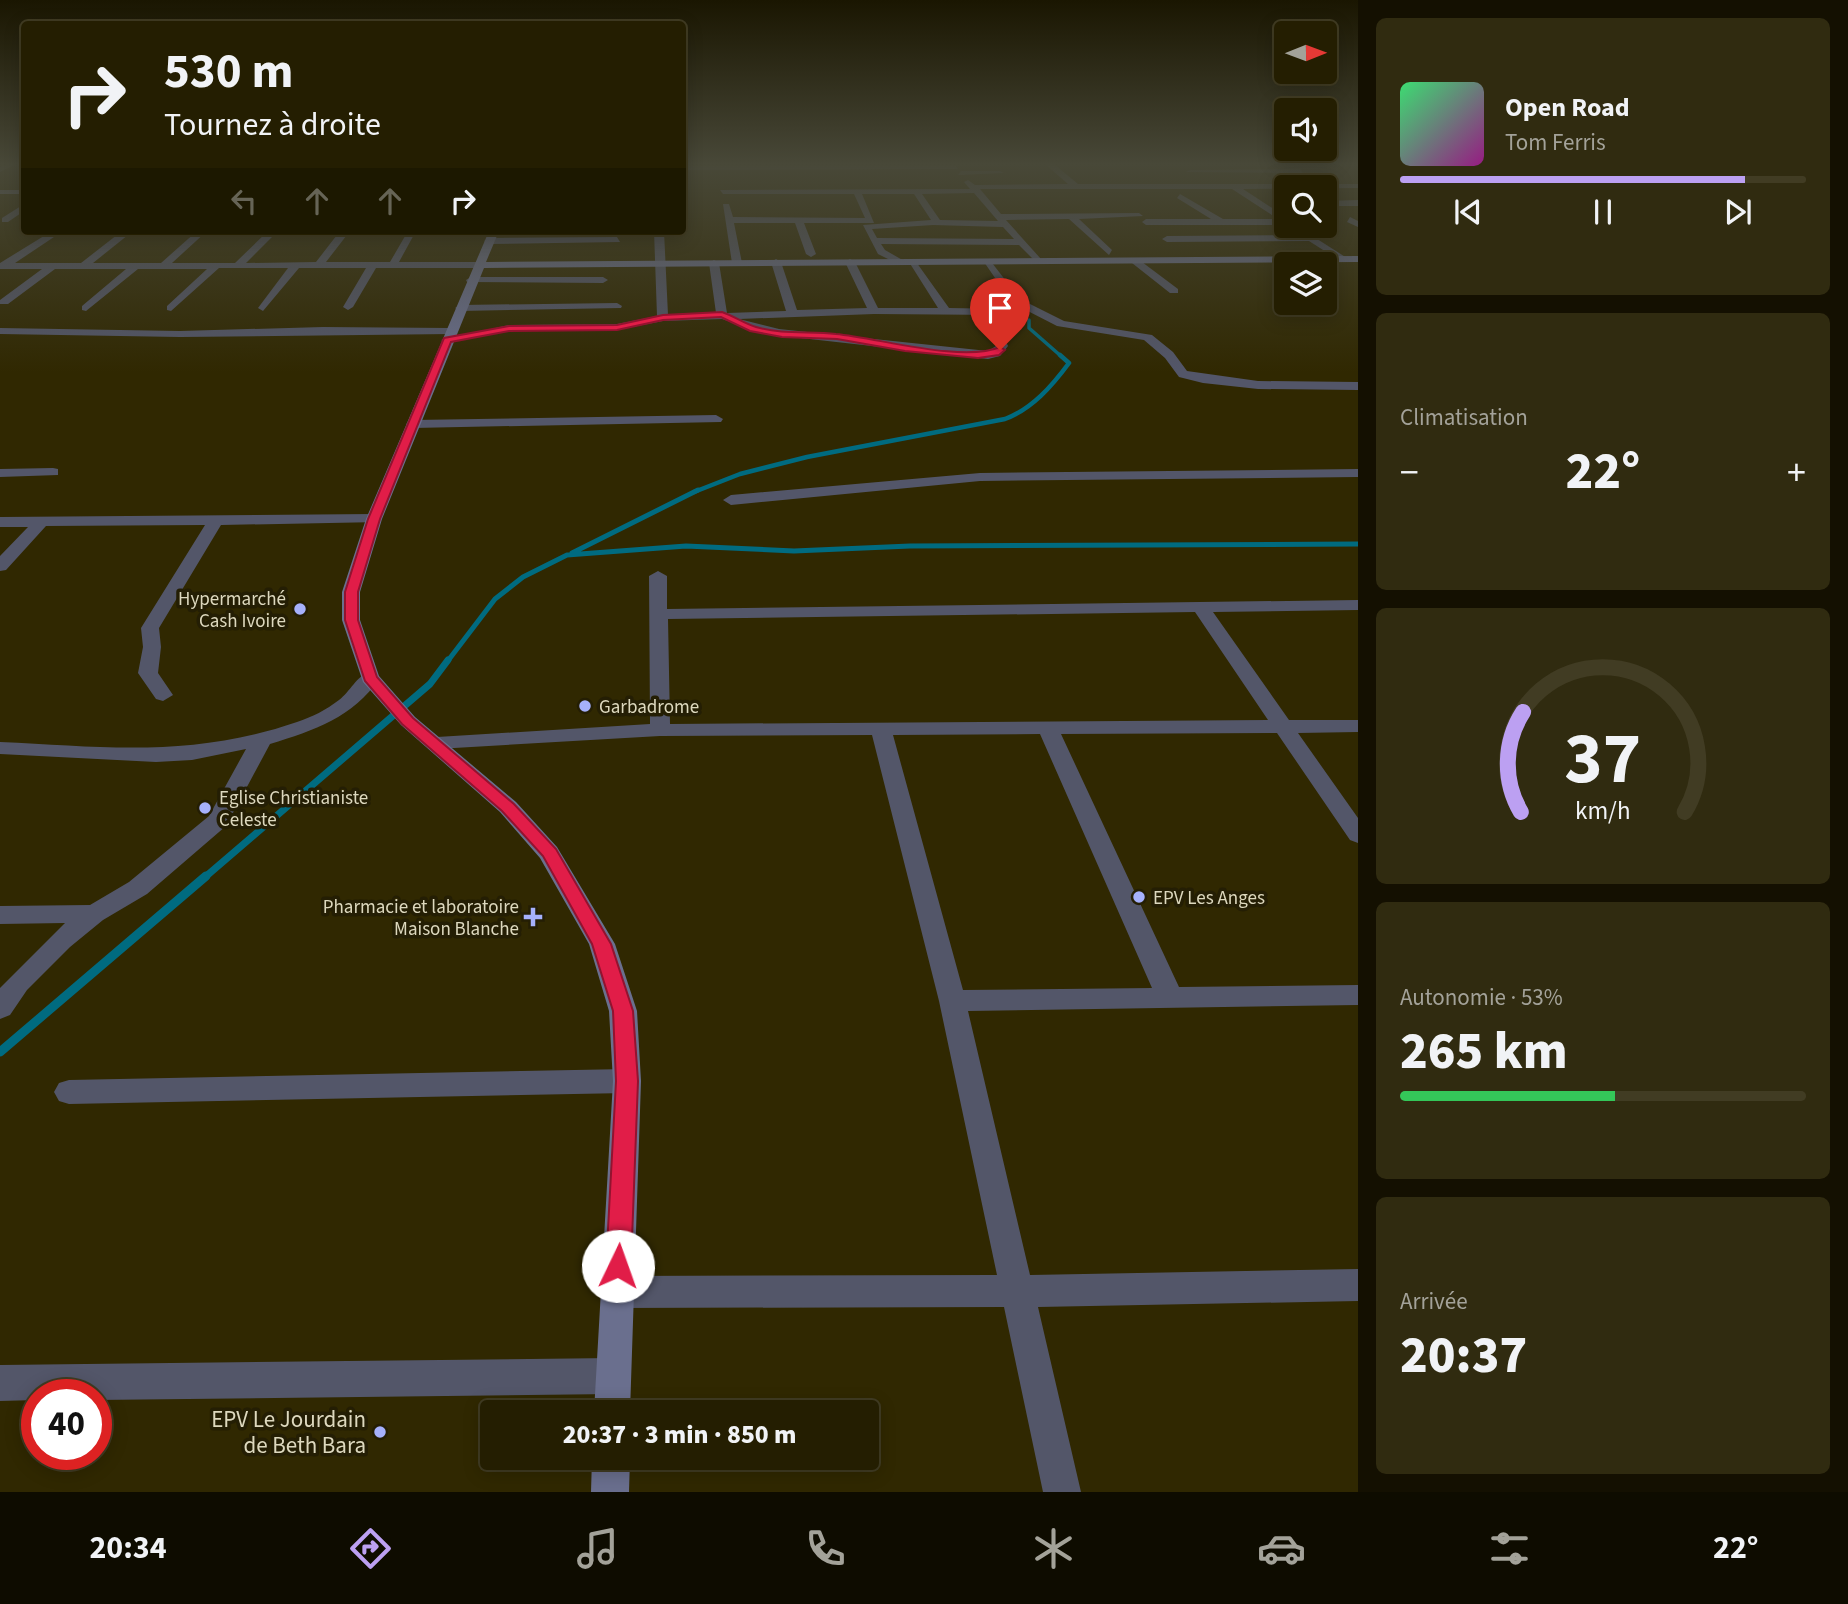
<!DOCTYPE html>
<html lang="fr">
<head>
<meta charset="utf-8">
<style>
  :root { --surface:#241e01; --page:#302b10; --text:#f1f3f6; --muted:#a3a299; --line:#413c23; --accent:#bca0f2 }
  body { margin:0; font-family:"Source Sans 3",sans-serif; background:var(--page); color:var(--text); height:100vh; display:flex; flex-direction:column; font-size:26px; white-space:nowrap }
  * { box-sizing:border-box; margin:0 }
  p { font-size:23px; color:var(--muted) }
  .icon { flex:none; width:38px; height:38px; fill:none; stroke:currentColor; stroke-width:2; stroke-linecap:round; stroke-linejoin:round }
  .map { position:relative; flex:1; overflow:hidden }
  .details { display:flex; flex-direction:column; gap:18px; padding:18px; background:#141001; width:490px }
  .details>* { flex:none }
  .guide { position:absolute; left:21px; top:21px; width:665px; height:214px; border-radius:7px; box-shadow:0 4px 18px #0003,0 0 0 2px var(--line); background:#241e01; color:var(--text); overflow:hidden }
  .needle { width:46px; rotate:89deg }
  .tools { position:absolute; left:1274px; top:21px; display:grid; gap:14px }
  .tools a { display:grid; place-items:center; width:63px; height:63px; border-radius:7px; background:var(--surface); box-shadow:0 4px 18px #0003,0 0 0 2px var(--line); font-size:35px }
  .speed { position:absolute; left:21px; top:1379px; display:flex; gap:14px; font-size:35px; font-weight:700; text-align:center }
  .speed>* { display:grid; place-content:center; width:91px; height:91px; border-radius:50%; background:var(--surface); box-shadow:0 4px 18px #0003,0 0 0 2px var(--line); line-height:1 }
  .speed .limit { border:10px solid #d22; background:#fff; color:#111 }
  .pin { position:absolute; display:grid; place-items:center; width:60px; height:60px; color:#fff; margin:-72px -30px; border-radius:50% 50% 50% 0; rotate:-45deg; box-shadow:0 0 7px #0007 }
  .pin .icon { rotate:45deg }
  .me { position:absolute; width:77px; margin:-38px; rotate:3deg; stroke-linejoin:round; filter:drop-shadow(0 0 5px #0008) }
  .turn { display:flex; align-items:center; gap:24px; height:147px; padding:0 28px; font-size:32px }
  .turn .icon { width:91px; height:91px; stroke-width:2.5 }
  .turn b { display:block; font-size:49px; line-height:60px }
  .lanes { display:flex; align-items:center; height:66px; padding:0 28px; background:#0003; justify-content:center; gap:35px; direction:ltr }
  .lanes .off { opacity:.35 }
  .big { font-size:52px; font-weight:800; line-height:1.1 }
  .details .tile { flex:1; display:flex; flex-direction:column; justify-content:center; gap:10px; min-width:0; padding:0 24px; border-radius:10px; background:var(--page) }
  .details .dial { align-items:center; gap:0 }
  .dial svg { height:182px; overflow:visible; fill:none; stroke:var(--line); stroke-width:7; stroke-linecap:round; text-anchor:middle }
  .dial text { fill:var(--text); stroke:none }
  .song { display:flex; align-items:center; gap:21px }
  .cover { width:84px; height:84px; border-radius:10px; background:linear-gradient(135deg,hsl(140 70% 55%),hsl(310 70% 35%)) }
  .played { height:7px; border-radius:4px; background:linear-gradient(90deg,var(--accent) 85%,var(--line) 85%) }
  .keys { display:flex; justify-content:space-around; direction:ltr }
  .heat { display:flex; justify-content:space-between; align-items:center; font-size:38px; direction:ltr }
  .charge { height:10px; border-radius:5px; background:linear-gradient(90deg,#34c759 53%,var(--line) 0) }
  .trip { position:absolute; left:480px; top:1400px; width:399px; height:70px; border-radius:7px; background:var(--surface); box-shadow:0 4px 18px #0003,0 0 0 2px var(--line); font-weight:800; line-height:70px; text-align:center }
  .menu { display:flex; height:112px; justify-content:space-around; align-items:center; background:#0e0c00; color:var(--muted) }
  .menu .icon { width:49px; height:49px }
  .menu .selected { color:var(--accent) }
  .menu b { font-size:32px; color:var(--text) }
  main { display:flex; flex:1; min-height:0 }
  .map>svg:first-child { display:block }
  .lines { fill:none; stroke-linecap:round; stroke-linejoin:round }
  .stream-far4 { stroke:#006b80; stroke-width:3.5 }
  .stream-far3 { stroke:#006b80; stroke-width:4.5 }
  .stream-far2 { stroke:#006b80; stroke-width:5 }
  .stream-far1 { stroke:#006b80; stroke-width:7 }
  .stream { stroke:#006b80; stroke-width:9 }
  .street { fill:#535669; fill-rule:evenodd }
  .secondary { fill:#6a6f8e; fill-rule:evenodd }
  .route { fill:#e11d48; stroke:#92132f; stroke-width:2 }
  .poi-dot { fill:#a6b1fc; stroke:#241e04; stroke-width:2.5 }
  .labels { text-anchor:middle; stroke-width:7; stroke-linejoin:round; paint-order:stroke }
  .poi-label { font-size:19px; fill:#ddd8be; stroke:#241e04; text-anchor:start }
  .near-poi-label { font-size:23px; fill:#ddd8be; stroke:#241e04; text-anchor:end }
</style>
</head>
<body>
<main>
<div class="map">
<svg width="1358" height="1492" viewBox="0 0 1358 1492">
  <rect width="100%" height="100%" fill="#302801"/>
  <g class="lines">
    <path class="stream-far4" d="M1029,320v8l33,29"/>
    <path class="stream-far3" d="M694,492l46,-18 67,-17 198,-38c27,-10 47,-33 64,-56l-9,-8"/>
    <path class="stream-far2" d="M572,553l126,-63
      M447,662l48,-63 28,-22 44,-22 119,-9 108,5 116,-5 448,-2"/>
    <path class="stream-far1" d="M204,878l226,-194 18,-24"/>
    <path class="stream" d="M0,1052l206,-176"/>
    <path class="street" d="M6,164h10l-16,8v-5z
      M1045,164h9l24,20h280v4l-115,1 43,28v8h-140l-4,-3 4,-3h65l-34,-21 3,-4 43,25h55l-46,-30h-252l21,25 138,-1 4,3 -64,3 33,31 -3,5 -40,-36 -63,1 35,39 -3,5 -19,-19 -138,-1 4,6 21,12 -8,2 -20,-10 -15,-29 68,-5 -17,-26h-52l12,29h-70l12,31 -5,3 -5,-3 -11,-31h-61l8,40 -5,3 -5,-3 -9,-59h6l4,13 132,1 -11,-24h-131l-3,-4 250,-1 -6,-7 4,-2 7,5 93,-1zM974,193l24,28 -58,-1 -18,-26zM933,225l70,2 11,12 -137,-1 -5,-9z
      M955,165l3,4 -276,1v-4z
      M1300,169l3,4 -117,-1 4,-2z
      M961,171h39l4,2 -46,2z
      M1358,200v6h-33v-5z
      M21,206h3v5l-16,11h-6v-4z
      M1350,217l8,4v6l-11,-5z
      M1300,228l50,32 -8,2 -33,-21 -142,1 -5,-3 5,-3 133,-1 -5,-4z
      M52,231h11l-48,32h66l41,-32h11l-40,32h68l36,-32h10l-35,32h63l33,-32h10l-32,32 70,-1 24,-31h10l-24,31h64l18,-31h8l-17,31h79l5,3 -5,3h-102l-23,39 -5,3 -5,-3 23,-39h-67l-36,43 -5,-3 30,-40h-69l-48,43 -4,-1v-4l40,-37h-69l-52,42 -4,-1v-4l44,-37h-71l-47,35h-8v-4l42,-31h-42v-6z
      M654,231h10l4,84 48,-2 -7,-50 5,-3 5,3 8,50 59,-2 -15,-49 5,-3 5,3 16,48 70,-2 -22,-46 5,-3 5,3 23,46h60l-29,-46 5,-3 35,49 59,1 3,-8 -27,-39 5,-3 31,40 44,22 88,14 21,17 14,19 71,10 100,1v8l-100,-1 -55,-6 -24,-6 -14,-19 -21,-18 -87,-14 -37,-19 -3,7 -17,14 8,18 -8,10 -12,3 -223,-25 -43,-15 -59,2 -46,9 -108,1 -62,12 -6,-3 68,-15 108,-1 40,-8zM874,314l128,1 -14,12 8,19 -8,5 -209,-22 -40,-10z
      M617,237l3,5 -131,2 -5,-3 5,-3z
      M1132,259h6l40,30v4h-8l-38,-30z
      M471,277h132l5,3 -5,3 -136,-1 -1,-2z
      M617,303l5,3 -1,2 -161,3 -5,-3 5,-3z
      M323,327l128,1 6,3 -6,3 -271,3 -180,-3v-6l180,3z
      M716,415l7,4 -2,3 -308,6 -7,-4 7,-4z
      M53,468l5,1v6l-58,2v-8z
      M1358,469v8l-378,4 -249,24 -8,-5 8,-5 249,-22z
      M374,514l6,2v6l-159,3 -62,103 2,19 -3,26 15,22 -10,6 -7,-2 -18,-26 5,-26 -2,-19 64,-103 -159,1 -40,44 -6,1v-15l28,-29h-28v-10z
      M658,571l9,5v33l691,-9v10l-145,2 76,108h69v12l-60,1 60,85v25l-8,-3 -73,-107 -216,1 118,253 179,-2v20l-390,6 62,264 328,-6v32l-320,6 43,185h-38l-39,-185 -387,1 -12,-5 -5,-11 5,-11 12,-5 380,-1 -58,-274 -67,-266 -212,1 -223,13 -10,-6 10,-6 213,-13 -1,-148zM1195,612l73,108 -598,4 -2,-105zM1040,734l112,254 -189,2 -70,-255z
      M370,672l10,6c-28,40 -65,52 -110,66l-44,82 -79,68 -44,26 -33,27 -43,43 -17,25 -10,4v-31l65,-65 -65,1v-18l90,-1 39,-23 80,-66 37,-67 -54,11 -36,2 -156,-8v-12c107,5 192,16 297,-20 15,-5 29,-12 42,-22 11,-8 18,-25 31,-28z
      M627,1069l10,4 4,8 -4,8 -10,4 -558,11 -10,-3 -5,-9 5,-9 10,-3z
      M613,1358l13,5 5,13 -5,13 -13,5 -517,6v-5h-59v5l-37,1v-36z"/>
    <path class="secondary" d="M0,190h24v4h-24z
      M489,231h10l-13,31 872,-6v6l-874,6 -102,251 -22,73v28l19,56 36,41 101,85 41,45 58,97 22,67 4,70 -11,331h-36l19,-331 -4,-70 -20,-67 -49,-86 -40,-46 -99,-87 -38,-43 -21,-62v-28l24,-73z
      M592,1458h38l-1,34h-38z"/>
  </g>
  <linearGradient id="sky" x2="0" y2="1"><stop stop-color="#1a1601"/><stop offset="0.44" stop-color="#484838"/><stop offset="1" stop-color="#484838" stop-opacity="0"/></linearGradient>
  <rect width="1358" height="373" fill="url(#sky)"/>
  <path class="route" d="M722,312c12,4 23,12 34,15 27,8 54,4 80,7 43,4 127,29 164,13l5,3 -6,5 -21,3 -73,-7 -68,-12 -55,-2 -32,-6 -29,-14 -58,3 -46,10 -108,1 -58,11 -71,177 -22,73v28l19,57 36,41 101,86 42,45 55,95 22,67 5,70 -7,185 -4,8 -9,3 -9,-3 -3,-8 10,-185 -3,-70 -21,-67 -49,-88 -41,-45 -100,-87 -37,-43 -20,-61v-28l23,-73 76,-181 65,-12 108,-1 46,-10z"/>
  <g class="poi-dot">
    <circle cx="300" cy="609" r="7"/>
    <circle cx="585" cy="706" r="7"/>
    <circle cx="205" cy="808" r="7"/>
    <circle cx="1139" cy="897" r="7"/>
    <path d="M529.5 906.5h7v7h7v7h-7v7h-7v-7h-7v-7h7z"/>
    <circle cx="380" cy="1432" r="7"/>
  </g>
  <g class="labels">
    <g class="poi-label">
      <text x="286" y="605" text-anchor="end">Hypermarché<tspan x="286" dy="22">Cash Ivoire</tspan></text>
      <text x="599" y="713">Garbadrome</text>
      <text x="219" y="804">Eglise Christianiste<tspan x="219" dy="22">Celeste</tspan></text>
      <text x="1153" y="904">EPV Les Anges</text>
      <text x="519" y="913" text-anchor="end">Pharmacie et laboratoire<tspan x="519" dy="22">Maison Blanche</tspan></text>
    </g>
    <g class="near-poi-label">
      <text x="366" y="1427">EPV Le Jourdain<tspan x="366" dy="26">de Beth Bara</tspan></text>
    </g>
  </g>
</svg>
<div class="tools">
<a><svg class="needle" viewBox="-14 -14 28 28"><path d="M0-13l5 13h-10z" fill="#e53935"/><path d="M0 13l5-13h-10z" fill="#a3a299"/></svg></a>
<a><svg class="icon" aria-label="sound" viewBox="0 0 24 24"><path d="M4 9h4l5-4v14l-5-4H4zM17 9q2 3 0 6"/></svg></a>
<a><svg class="icon" aria-label="search" viewBox="0 0 24 24"><circle cx="10" cy="10" r="6"/><path d="M15 15l6 6"/></svg></a>
<a><svg class="icon" aria-label="layers" viewBox="0 0 24 24"><path d="M12 4l9 5-9 5-9-5zM3 14l9 5 9-5"/></svg></a>
</div>
<div class="speed"><div class="limit">40</div></div>
<div class="pin" style="left:1000px;top:350px;background:#d93025"><svg class="icon" aria-label="arrive" viewBox="0 0 24 24"><path d="M6 21V4h12l-3 4 3 4H6"/></svg></div>
<svg class="me" style="left:618px;top:1266px" viewBox="-20 -20 40 40"><circle r="19" fill="#fff"/><path d="M0-13L10 11 0 6-10 11z" fill="#e11d48"/></svg>
<div class="trip">20:37 · 3 min · 850 m</div>
<div class="guide">
<div class="turn"><svg class="icon" aria-label="right" viewBox="0 0 24 24"><path d="M7 20v-9h11M14 6l5 5-5 5"/></svg><div><b>530 m</b>Tournez à droite</div></div>
<div class="lanes"><svg class="icon off" aria-label="left" viewBox="0 0 24 24"><path d="M17 20v-9H6M10 6l-5 5 5 5"/></svg><svg class="icon off" aria-label="ahead" viewBox="0 0 24 24"><path d="M12 20V5M6 11l6-6 6 6"/></svg><svg class="icon off" aria-label="ahead" viewBox="0 0 24 24"><path d="M12 20V5M6 11l6-6 6 6"/></svg><svg class="icon" aria-label="right" viewBox="0 0 24 24"><path d="M7 20v-9h11M14 6l5 5-5 5"/></svg></div>
</div>
</div>
<section class="details">
<div class="tile">
<div class="song"><i class="cover"></i><div><b>Open Road</b><p>Tom Ferris</p></div></div>
<div class="played"></div>
<div class="keys"><svg class="icon" aria-label="previous" viewBox="0 0 24 24"><path d="M18 5L8 12l10 7zM5 5v14"/></svg><svg class="icon" aria-label="pause" viewBox="0 0 24 24"><path d="M8 5v14M16 5v14"/></svg><svg class="icon" aria-label="next" viewBox="0 0 24 24"><path d="M6 5l10 7-10 7zM19 5v14"/></svg></div>
</div>
<div class="tile"><p>Climatisation</p>
<div class="heat"><a>−</a><b class="big">22°</b><a>+</a></div>
</div>
<div class="tile dial"><svg viewBox="0 0 100 80">
<path d="M14 69A42 42 0 1 1 86 69"/>
<path d="M14 69A42 42 0 0 1 15 25" stroke="#bca0f2"/>
<text x="50" y="56" font-size="32" font-weight="700">37</text>
<text x="50" y="72" font-size="11">km/h</text>
</svg></div>
<div class="tile"><p>Autonomie · 53%</p><b class="big">265 km</b><div class="charge"></div></div>
<div class="tile"><p>Arrivée</p><b class="big">20:37</b></div>
</section>
</main>
<nav class="menu">
<b>20:34</b>
<svg class="icon selected" aria-label="directions" viewBox="0 0 24 24"><path d="M12 3l9 9-9 9-9-9zM9 14v-3h6M13 9l2 2-2 2"/></svg>
<svg class="icon" aria-label="music" viewBox="0 0 24 24"><path d="M9 18V5l10-2v13"/><circle cx="6" cy="18" r="3"/><circle cx="16" cy="16" r="3"/></svg>
<svg class="icon" aria-label="phone" viewBox="0 0 24 24"><path d="M5 4h4l2 5-3 2q2 4 5 5l2-3 5 2v4C11 20 4 13 5 4z"/></svg>
<svg class="icon" aria-label="climate" viewBox="0 0 24 24"><path d="M12 3v18M4 7l16 10M4 17L20 7"/></svg>
<svg class="icon" aria-label="car" viewBox="0 0 24 24"><path d="M5 17H2v-5l4-1 3-4h7l3 4 3 1v5h-3M9 17h6M6 11h13"/><circle cx="7" cy="17" r="2"/><circle cx="17" cy="17" r="2"/></svg>
<svg class="icon" aria-label="filters" viewBox="0 0 24 24"><path d="M4 7h16M4 17h16"/><circle cx="9" cy="7" r="2"/><circle cx="15" cy="17" r="2"/></svg>
<b>22°</b>
</nav>
</body>
</html>
